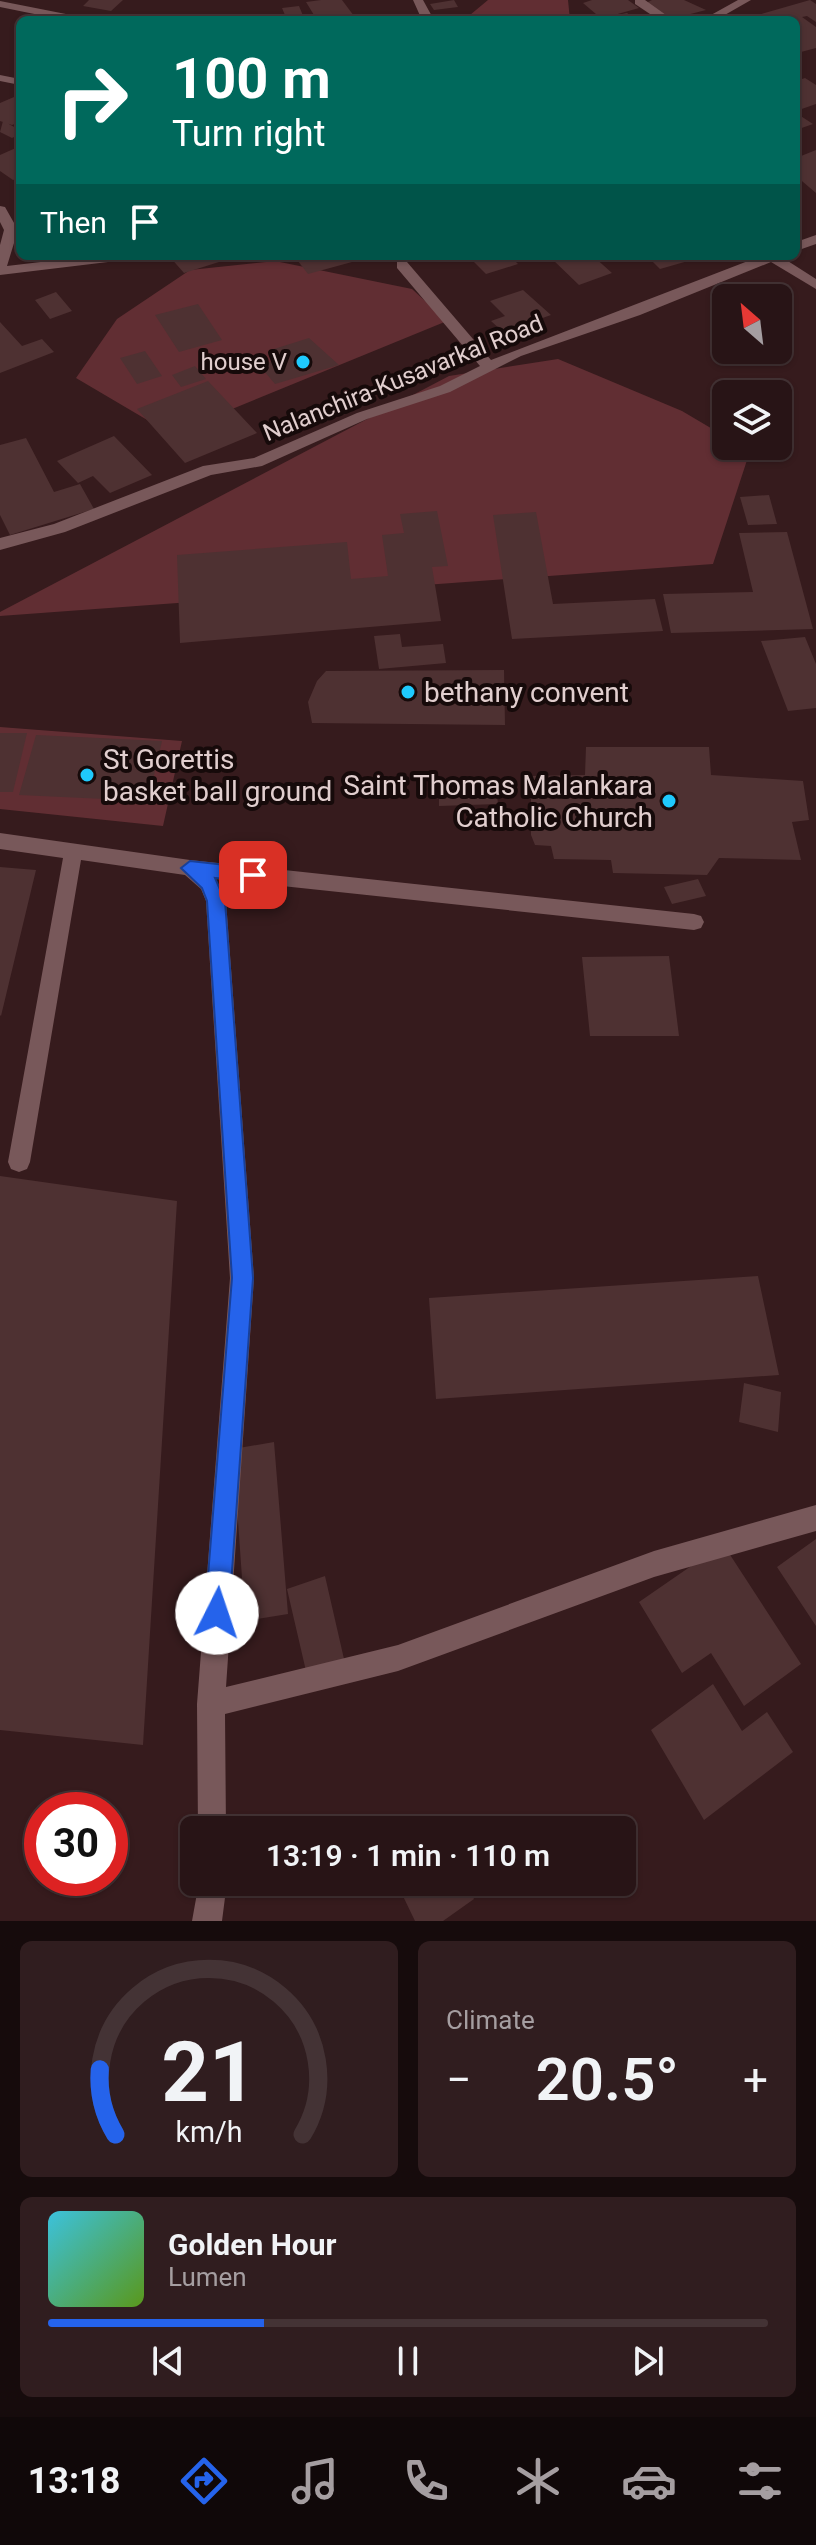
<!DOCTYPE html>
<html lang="en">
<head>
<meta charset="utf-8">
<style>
  :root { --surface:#281416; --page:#301d1f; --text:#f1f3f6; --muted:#a59ea1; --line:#443335; --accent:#2563eb }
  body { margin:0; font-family:Roboto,sans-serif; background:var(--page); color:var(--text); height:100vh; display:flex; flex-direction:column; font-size:30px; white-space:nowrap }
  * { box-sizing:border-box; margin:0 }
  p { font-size:26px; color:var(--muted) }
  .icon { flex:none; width:44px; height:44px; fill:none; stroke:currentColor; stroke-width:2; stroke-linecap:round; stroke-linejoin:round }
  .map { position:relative; height:1921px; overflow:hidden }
  .side { display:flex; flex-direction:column; gap:20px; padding:20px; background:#160b0c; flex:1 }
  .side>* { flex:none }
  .top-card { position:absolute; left:16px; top:16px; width:784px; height:244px; border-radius:12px; box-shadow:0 2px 6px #0004,0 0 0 2px var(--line); background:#00695c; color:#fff; overflow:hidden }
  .needle { width:52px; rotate:332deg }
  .tools { position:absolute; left:712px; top:284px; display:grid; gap:16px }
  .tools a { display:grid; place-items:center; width:80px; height:80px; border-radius:12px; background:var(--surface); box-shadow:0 2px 6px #0004,0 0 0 2px var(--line); font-size:40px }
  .speed { position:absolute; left:24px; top:1792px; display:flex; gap:16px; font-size:40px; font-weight:700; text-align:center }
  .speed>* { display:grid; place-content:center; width:104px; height:104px; border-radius:50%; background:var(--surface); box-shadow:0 2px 6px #0004,0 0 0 2px var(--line); line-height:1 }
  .speed .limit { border:12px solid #d22; background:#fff; color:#111 }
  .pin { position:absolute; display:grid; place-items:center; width:68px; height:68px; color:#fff; margin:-34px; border-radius:16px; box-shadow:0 4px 12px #0006 }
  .me { position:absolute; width:88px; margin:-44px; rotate:4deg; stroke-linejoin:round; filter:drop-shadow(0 0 6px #0008) }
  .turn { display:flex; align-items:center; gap:28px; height:168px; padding:0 24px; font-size:36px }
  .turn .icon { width:104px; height:104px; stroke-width:2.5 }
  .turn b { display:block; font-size:56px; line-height:68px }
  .then { display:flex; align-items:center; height:76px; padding:0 24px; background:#0003; gap:16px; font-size:30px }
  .big { font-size:60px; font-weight:600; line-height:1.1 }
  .side .widget { flex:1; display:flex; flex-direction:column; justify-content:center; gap:12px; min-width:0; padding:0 28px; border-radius:12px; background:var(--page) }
  .side .dial { align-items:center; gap:0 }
  .dial svg { height:208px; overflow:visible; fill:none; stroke:var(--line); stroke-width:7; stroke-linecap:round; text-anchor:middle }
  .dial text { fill:var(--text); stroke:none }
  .song { display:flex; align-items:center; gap:24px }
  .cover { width:96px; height:96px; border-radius:12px; background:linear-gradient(135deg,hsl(190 70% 55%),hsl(90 70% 35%)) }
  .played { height:8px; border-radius:4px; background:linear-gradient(90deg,var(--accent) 30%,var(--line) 30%) }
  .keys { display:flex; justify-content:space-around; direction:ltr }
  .heat { display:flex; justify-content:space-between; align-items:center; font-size:44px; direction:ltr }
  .side .tiles { flex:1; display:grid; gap:20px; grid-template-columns:1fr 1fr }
  .widget:last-child { grid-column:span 2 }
  .trip { position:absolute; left:180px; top:1816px; width:456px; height:80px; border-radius:12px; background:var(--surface); box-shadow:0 2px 6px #0004,0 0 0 2px var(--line); font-weight:600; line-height:80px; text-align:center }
  .tabs { display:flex; height:128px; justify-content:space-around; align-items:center; background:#100809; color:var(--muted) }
  .tabs .icon { width:56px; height:56px }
  .tabs .on { color:var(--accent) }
  .tabs b { font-size:36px; color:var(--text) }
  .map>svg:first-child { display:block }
  .green { fill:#612e33 }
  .building { fill:#4e3132 }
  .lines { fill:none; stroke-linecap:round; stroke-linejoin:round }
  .minor { fill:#78585a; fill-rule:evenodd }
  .route { fill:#2563eb; stroke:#184099; stroke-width:2 }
  .poi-dot { fill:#1fc9fd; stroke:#160a0a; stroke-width:3 }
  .labels { text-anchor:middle; stroke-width:8; stroke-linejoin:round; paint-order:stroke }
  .far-poi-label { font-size:24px; fill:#e1cece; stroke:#160a0a; text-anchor:end }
  .far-street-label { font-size:24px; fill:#e1cece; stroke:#160a0a }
  .poi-label { font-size:28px; fill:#e1cece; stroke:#160a0a; text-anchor:start }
</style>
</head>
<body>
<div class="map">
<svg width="816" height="1921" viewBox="0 0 816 1921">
  <rect width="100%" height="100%" fill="#361b1d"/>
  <path class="green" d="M488,0h80l2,20h-106z
    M275,261l137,28 35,32 -276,113 -95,-56 41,-59 73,-49z
    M558,359l124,52 44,26v9h15l9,5 -37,113 -713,52v-4l449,-236z
    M0,727l182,14 -19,85 -163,-17z"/>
  <path class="building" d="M89,0h34l-12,11 -28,-5z
    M321,0h21l12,16 -37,4 -11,-18z
    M454,0l4,7 -24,3 -4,-6z
    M592,0h36l11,8 -32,9 20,-4 8,6 -32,1 -20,-17z
    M652,0h32l22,10 -35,9 -27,-15z
    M810,0l6,4v18l-9,-6 -5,1 14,10v21l-15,4 -5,-3v-29l-45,-3z
    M299,6l5,12 -17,2 -5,-12z
    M805,78l11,7v19l-20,7v-4l6,-2 -6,-4v-20z
    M14,97l6,3v22l-8,3 -12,-4v-18z
    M796,113l17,11 -17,6z
    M3,121l17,9v4l-8,4 -12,-6z
    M18,147l2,31 -7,2 -13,-9v-16z
    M816,150v43l-20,-17v-18z
    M169,256h45l5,6 -35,11z
    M294,256h67l2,3 -55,15z
    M468,256h42l8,8 -32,10z
    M558,256h35l19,17 -33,12 -28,-27z
    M647,256h55v1l-42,12z
    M523,290l28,25 -48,17 -12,-11 14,-5 -15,-15z
    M56,292l16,19 -22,8 -15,-19z
    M198,304l24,36 -43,12 -24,-37z
    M0,322l22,24 20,-7 12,13 -54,21z
    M309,338l30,27 -64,19 -16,-19 22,-6 -7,-10z
    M145,351l17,25 -25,8 -17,-26z
    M195,366l11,13 -25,8 -9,-12z
    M208,381l49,52 -72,30 -48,-54z
    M114,436l38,39 -42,18 -17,-17 -15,7 -21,-22z
    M26,438l28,54 26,-8 14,25 -84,26 -10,-20v-70z
    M769,495l8,29 -29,1 -8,-28z
    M437,511l11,55 -16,1 9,54 -261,22 -3,-88 170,-13 4,37 37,-3 -6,-41 22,-2 -4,-19z
    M536,512l17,92 102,-5 8,32 -151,8 -19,-124z
    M787,532l26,97 -142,4 -8,-39 90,-2 -14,-59z
    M400,634l2,13 41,-3 3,19 -67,6 -5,-33z
    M805,637l11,27v44l-28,3 -27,-70z
    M504,670l1,55 -193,-2 -4,-21 9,-21 9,-10z
    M0,733h27l-14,59h-13z
    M36,735l126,6 -14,60 -129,-6z
    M586,747h123l2,28 92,6 6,39 -17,2 9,38 -82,-2 -12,17 -94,-2 -2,-13 -57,-1 -3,-13 -16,-1 -4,-10v-59l54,-1z
    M496,786l2,18 -59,2v-18z
    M0,867l36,3 -35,146 -1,-1z
    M698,879l8,17 -34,8 -8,-17z
    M669,956l10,80h-89l-8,-79z
    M0,1176l177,25 -34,544 -143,-15z
    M758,1276l21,99 -343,24 -7,-101z
    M744,1383l37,9 -3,40 -39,-10z
    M274,1442l14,172 -43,7 -12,-172z
    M816,1539v87l-39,-59z
    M723,1544l78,120 -57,42 -33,-53 -29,20 -43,-71z
    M325,1576l19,83 -38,12 -19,-82z
    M713,1684l29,47 25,-19 26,40 -89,68 -53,-90z
    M415,1882h51l8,17 -31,22h-28l-14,-29z"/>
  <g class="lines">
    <path class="minor" d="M413,0h10l11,20h-12z
      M635,0h10l28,20h-14l-24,-16z
      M738,0h13l-35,20h-14z
      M0,1l81,16 6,3h-23l-64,-13z
      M0,75l20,4v6l-20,-4z
      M0,206l5,1 13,23 -11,36 84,-10 24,2 -7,4 -108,13v-30l4,-15 -4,-8z
      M816,235v9l-20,7v-9z
      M761,256h19l36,23v10l-45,-27 -131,53 -119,41 -71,36 -83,27 -105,47 -51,9 -146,57 -65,18v-12l54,-14 149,-58 51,-8 103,-45 83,-27 40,-20 -83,-98v-6h10l84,98z
      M0,833l190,27 504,54 7,2 3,6 -3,6 -7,2 -478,-51 10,22 28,377 -28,409 172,-42 256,-94 162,-46v26l-162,46 -256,94 -173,43 1,116h-28l-1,-126 33,-426 -24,-377 -5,-12 -16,-14 -104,-15 -51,302 -3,7 -8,3 -8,-3 -3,-7 55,-304 -63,-9z
      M199,1882h28l-5,39h-30z"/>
  </g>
  <path class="route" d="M190,861l63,7 9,7 -9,7 -38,-4 10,23 28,377 -24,335 -3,8 -9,4 -8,-4 -4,-8 27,-335 -25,-377 -5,-13 -21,-20z"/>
  <g class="poi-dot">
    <circle cx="303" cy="362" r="8"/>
    <circle cx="408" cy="692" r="8"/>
    <circle cx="87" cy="775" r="8"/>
    <circle cx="669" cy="801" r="8"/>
  </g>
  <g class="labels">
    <g class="far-poi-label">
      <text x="287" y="370">house V</text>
    </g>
    <g class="far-street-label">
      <text transform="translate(403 378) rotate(-22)" y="8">Nalanchira-Kusavarkal Road</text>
    </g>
    <g class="poi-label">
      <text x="424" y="702">bethany convent</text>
      <text x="103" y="769">St Gorettis<tspan x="103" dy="32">basket ball ground</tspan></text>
      <text x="653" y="795" text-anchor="end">Saint Thomas Malankara<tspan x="653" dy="32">Catholic Church</tspan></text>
    </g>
  </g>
</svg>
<div class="tools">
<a><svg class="needle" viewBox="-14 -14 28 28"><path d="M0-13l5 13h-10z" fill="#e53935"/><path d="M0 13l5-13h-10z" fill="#a59ea1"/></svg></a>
<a><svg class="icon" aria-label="layers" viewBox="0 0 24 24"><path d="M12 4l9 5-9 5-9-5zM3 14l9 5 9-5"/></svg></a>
</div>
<div class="speed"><div class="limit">30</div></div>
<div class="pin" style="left:253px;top:875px;background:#d93025"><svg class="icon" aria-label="arrive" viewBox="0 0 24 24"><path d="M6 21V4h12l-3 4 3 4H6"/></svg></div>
<svg class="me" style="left:217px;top:1613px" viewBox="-20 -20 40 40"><circle r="19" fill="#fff"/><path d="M0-13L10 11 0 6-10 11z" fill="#2563eb"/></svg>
<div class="trip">13:19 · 1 min · 110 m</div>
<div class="top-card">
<div class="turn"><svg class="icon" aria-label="right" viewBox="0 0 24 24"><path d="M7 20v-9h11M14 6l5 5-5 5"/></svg><div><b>100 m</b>Turn right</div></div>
<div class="then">Then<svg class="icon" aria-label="arrive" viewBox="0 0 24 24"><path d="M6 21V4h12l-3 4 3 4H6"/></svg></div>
</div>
</div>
<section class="side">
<div class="tiles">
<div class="widget dial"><svg viewBox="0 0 100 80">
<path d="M14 69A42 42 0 1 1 86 69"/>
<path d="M14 69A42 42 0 0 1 8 44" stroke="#2563eb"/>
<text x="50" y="56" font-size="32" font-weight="700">21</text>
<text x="50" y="72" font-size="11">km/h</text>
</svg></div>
<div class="widget"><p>Climate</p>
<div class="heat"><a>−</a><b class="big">20.5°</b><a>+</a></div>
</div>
<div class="widget">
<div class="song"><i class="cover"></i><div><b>Golden Hour</b><p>Lumen</p></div></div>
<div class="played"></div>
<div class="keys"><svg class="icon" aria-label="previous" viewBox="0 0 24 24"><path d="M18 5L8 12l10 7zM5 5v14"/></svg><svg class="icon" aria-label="pause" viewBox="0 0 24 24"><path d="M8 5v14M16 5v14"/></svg><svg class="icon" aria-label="next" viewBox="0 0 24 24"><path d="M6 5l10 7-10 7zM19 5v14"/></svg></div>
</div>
</div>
</section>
<nav class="tabs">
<b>13:18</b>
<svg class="icon on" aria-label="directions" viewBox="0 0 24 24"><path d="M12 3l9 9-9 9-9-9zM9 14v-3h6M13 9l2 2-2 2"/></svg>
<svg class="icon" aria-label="music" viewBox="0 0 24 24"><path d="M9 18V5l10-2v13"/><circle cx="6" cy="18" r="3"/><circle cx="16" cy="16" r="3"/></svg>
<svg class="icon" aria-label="phone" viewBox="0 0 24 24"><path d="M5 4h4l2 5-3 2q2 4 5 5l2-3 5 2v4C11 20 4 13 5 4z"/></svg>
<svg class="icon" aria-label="climate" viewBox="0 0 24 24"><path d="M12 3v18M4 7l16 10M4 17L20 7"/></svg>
<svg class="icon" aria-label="car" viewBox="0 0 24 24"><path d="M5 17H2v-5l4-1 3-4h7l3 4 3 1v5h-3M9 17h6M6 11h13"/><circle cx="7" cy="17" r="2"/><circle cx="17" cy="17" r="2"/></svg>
<svg class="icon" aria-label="filters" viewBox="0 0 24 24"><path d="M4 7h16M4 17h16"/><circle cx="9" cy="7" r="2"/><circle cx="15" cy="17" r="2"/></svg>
</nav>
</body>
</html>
